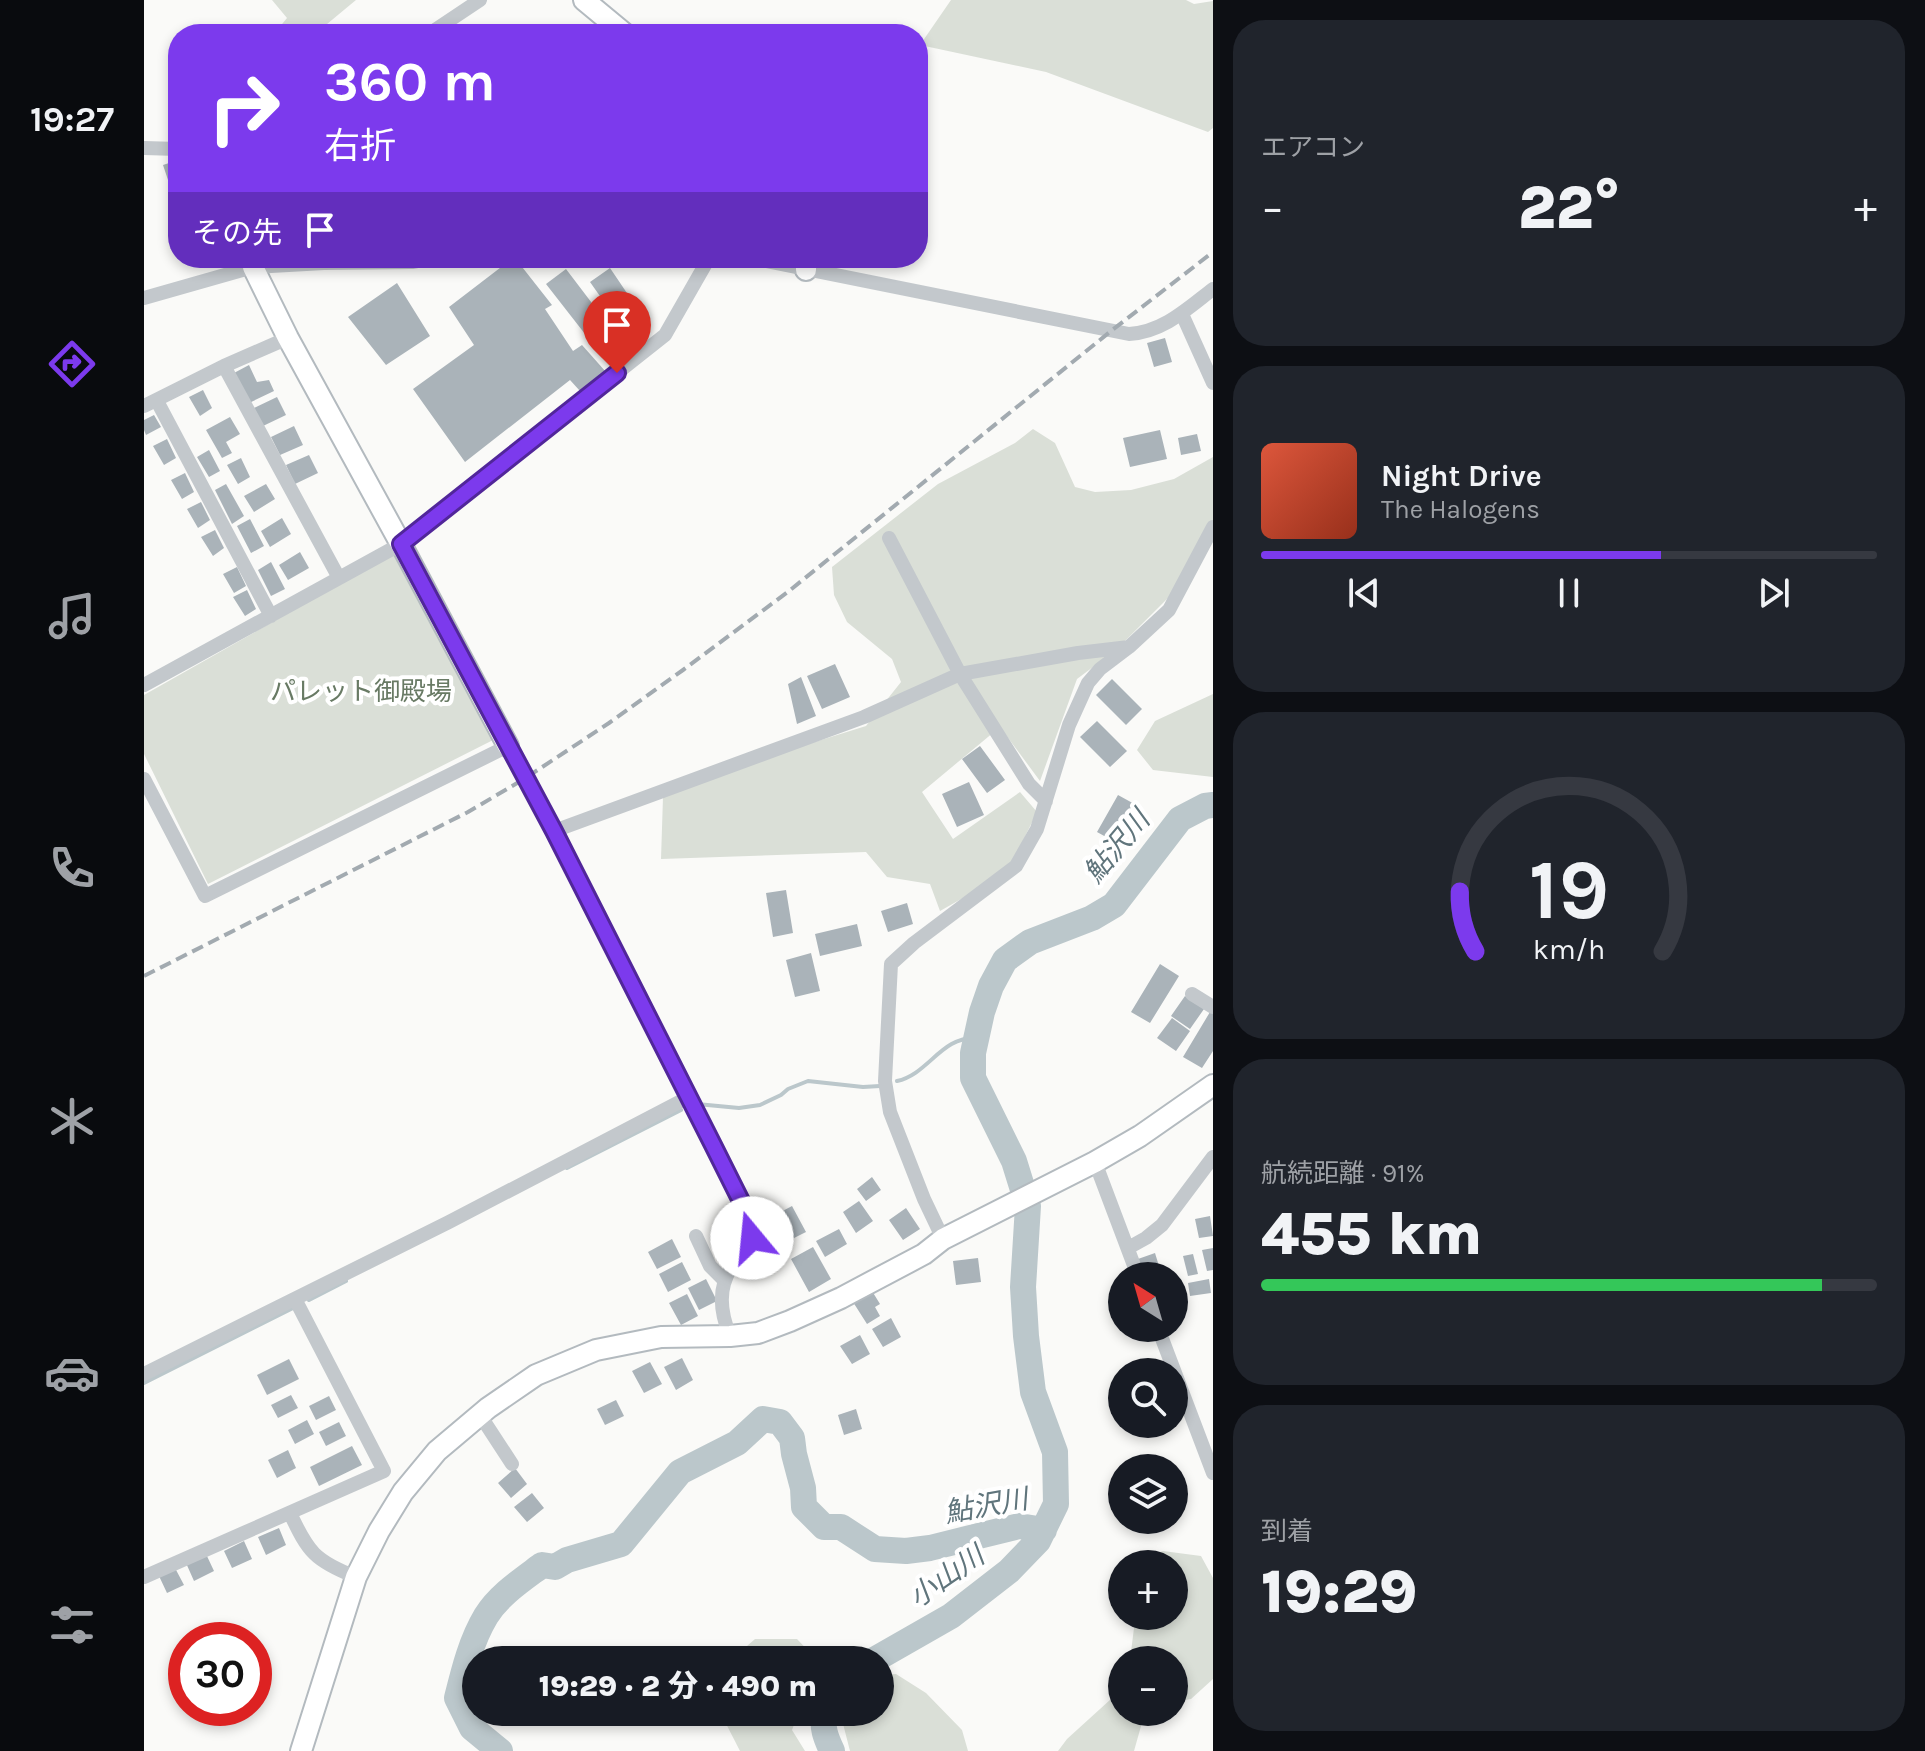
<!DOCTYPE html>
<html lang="ja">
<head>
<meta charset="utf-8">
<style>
  :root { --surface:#171b24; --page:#20242c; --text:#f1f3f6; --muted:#9ea1a6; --line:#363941; --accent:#7c3aed }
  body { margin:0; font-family:Karla,"Noto Sans JP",sans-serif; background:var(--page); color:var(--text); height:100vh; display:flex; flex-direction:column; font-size:30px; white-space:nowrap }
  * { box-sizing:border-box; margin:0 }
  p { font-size:26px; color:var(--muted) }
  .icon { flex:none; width:44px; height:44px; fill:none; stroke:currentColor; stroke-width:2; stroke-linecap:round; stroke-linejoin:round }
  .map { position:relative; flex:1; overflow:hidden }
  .side { display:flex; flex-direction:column; gap:20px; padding:20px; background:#0d0f14; width:712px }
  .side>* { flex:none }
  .hud { position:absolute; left:24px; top:24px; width:760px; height:244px; border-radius:32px; box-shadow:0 4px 12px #0003; background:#7c3aed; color:#fff; overflow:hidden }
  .needle { width:52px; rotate:323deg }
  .buttons { position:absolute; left:964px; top:1262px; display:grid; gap:16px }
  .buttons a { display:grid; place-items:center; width:80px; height:80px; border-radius:50%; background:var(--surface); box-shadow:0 4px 12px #0003; font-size:40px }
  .speed { position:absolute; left:24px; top:1622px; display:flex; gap:16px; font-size:40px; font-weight:700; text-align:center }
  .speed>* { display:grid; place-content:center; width:104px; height:104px; border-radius:50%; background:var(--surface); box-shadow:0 4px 12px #0003; line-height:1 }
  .speed .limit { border:12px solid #d22; background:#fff; color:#111 }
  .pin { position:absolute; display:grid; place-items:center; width:68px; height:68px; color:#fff; margin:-82px -34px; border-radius:50% 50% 50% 0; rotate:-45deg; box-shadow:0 0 8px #0007 }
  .pin .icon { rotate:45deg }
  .me { position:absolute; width:88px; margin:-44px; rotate:343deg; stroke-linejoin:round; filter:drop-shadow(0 0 6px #0008) }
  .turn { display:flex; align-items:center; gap:28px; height:168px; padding:0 24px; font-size:36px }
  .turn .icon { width:104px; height:104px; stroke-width:2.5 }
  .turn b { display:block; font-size:56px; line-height:68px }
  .then { display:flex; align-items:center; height:76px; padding:0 24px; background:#0003; gap:16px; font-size:30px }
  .big { font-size:60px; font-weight:800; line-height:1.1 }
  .side .widget { flex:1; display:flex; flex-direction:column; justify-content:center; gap:12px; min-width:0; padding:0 28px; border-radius:32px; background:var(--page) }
  .side .dial { align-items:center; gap:0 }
  .dial svg { height:208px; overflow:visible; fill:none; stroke:var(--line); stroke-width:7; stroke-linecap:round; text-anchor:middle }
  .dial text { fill:var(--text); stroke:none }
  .song { display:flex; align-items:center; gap:24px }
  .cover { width:96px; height:96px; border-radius:12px; background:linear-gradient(135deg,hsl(10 70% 55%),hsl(10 70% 35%)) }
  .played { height:8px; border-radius:4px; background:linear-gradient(90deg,var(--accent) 65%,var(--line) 65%) }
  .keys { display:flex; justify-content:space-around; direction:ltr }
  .heat { display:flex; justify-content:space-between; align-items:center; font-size:44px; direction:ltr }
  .charge { height:12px; border-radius:6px; background:linear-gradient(90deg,#34c759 91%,var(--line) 0) }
  .trip { position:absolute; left:318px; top:1646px; width:432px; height:80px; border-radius:40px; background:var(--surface); box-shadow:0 4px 12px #0003; font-weight:800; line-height:80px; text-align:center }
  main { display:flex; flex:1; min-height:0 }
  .tab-bar { display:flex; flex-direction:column; width:144px; justify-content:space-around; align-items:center; background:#090b0e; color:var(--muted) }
  .tab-bar .icon { width:56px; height:56px }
  .tab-bar .selected { color:var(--accent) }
  .tab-bar b { font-size:36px; color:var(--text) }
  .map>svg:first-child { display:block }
  .green { fill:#dadfd7 }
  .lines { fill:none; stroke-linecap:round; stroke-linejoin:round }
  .stream { stroke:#bbc7cb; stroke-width:4 }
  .river { stroke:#bbc7cb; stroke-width:26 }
  .building { fill:#aab3b9 }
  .secondary-casing { stroke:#b3babf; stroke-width:24 }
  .street { stroke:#c3c8cc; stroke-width:14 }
  .secondary { stroke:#fff; stroke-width:20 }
  .rail { stroke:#a2aab0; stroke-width:4; stroke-dasharray:12 6; stroke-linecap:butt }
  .route-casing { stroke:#51269a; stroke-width:20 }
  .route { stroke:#7c3aed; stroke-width:14 }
  .labels { text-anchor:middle; stroke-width:8; stroke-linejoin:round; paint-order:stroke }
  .park-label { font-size:26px; fill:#687a64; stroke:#fff }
  .water-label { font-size:28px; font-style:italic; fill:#60757c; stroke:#fff }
</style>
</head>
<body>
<main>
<nav class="tab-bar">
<b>19:27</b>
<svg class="icon selected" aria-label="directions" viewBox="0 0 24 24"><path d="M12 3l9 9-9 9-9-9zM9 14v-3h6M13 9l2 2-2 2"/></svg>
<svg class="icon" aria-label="music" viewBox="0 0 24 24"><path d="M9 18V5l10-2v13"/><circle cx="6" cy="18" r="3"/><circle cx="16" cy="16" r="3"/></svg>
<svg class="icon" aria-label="phone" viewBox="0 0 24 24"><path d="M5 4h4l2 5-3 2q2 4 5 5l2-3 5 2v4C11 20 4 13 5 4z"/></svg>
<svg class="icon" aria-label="climate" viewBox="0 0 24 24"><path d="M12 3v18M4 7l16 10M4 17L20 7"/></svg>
<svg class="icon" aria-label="car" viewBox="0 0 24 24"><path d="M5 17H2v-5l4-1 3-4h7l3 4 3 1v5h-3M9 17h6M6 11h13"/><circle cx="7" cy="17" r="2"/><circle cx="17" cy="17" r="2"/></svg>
<svg class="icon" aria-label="filters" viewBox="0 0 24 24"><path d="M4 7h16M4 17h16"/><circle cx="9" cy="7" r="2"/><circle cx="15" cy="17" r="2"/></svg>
</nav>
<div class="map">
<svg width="1069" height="1751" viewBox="0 0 1069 1751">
  <rect width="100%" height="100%" fill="#fafaf8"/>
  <path class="green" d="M128,0h84l-41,34h-41l13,-16z
    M807,0h235l8,4 19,-3v127l-5,4 -162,-60 -126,-27z
    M889,429l22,14 20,44 20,5 36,-2 43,-11 39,-22v78l-41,59 -55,55 -40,30 -37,102 -40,-54 -78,65 31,47 67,-47 17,20 -30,61 -67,38 -10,-27 -43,-7 -21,-25 -205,7 2,-62 142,-52 61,-19 35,-44 -9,-23 -45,-37 -13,-27 -2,-28 106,-83 77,-41z
    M259,548l102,186 -297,150 -64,-130v-59z
    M1069,694v83l-60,-7 -16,-20 18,-29z
    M1019,1551l38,5 12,22v101l-22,20 -17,3v-42h-44l4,-32 -2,-12h42v-52h-37l3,-6z
    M611,1639h42l20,21h-86z
    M752,1674l30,19 36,37 6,21h-118l-10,-39h40v-37z
    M978,1689v23h23l-11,39h-76l9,-12z
    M576,1712h79l-7,18 13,21h-65z"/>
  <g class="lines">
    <path class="stream" d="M753,1081c32,-7 44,-45 80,-43
      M553,1104l42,4 21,-3 21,-10 7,-6 20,-8 55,6 17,-1
      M423,1168l114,-58
      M165,1300l37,-19
      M0,1383l149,-75"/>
    <path class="river" d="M730,1660l77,-44 58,-45 29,-30 18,-37 -1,-52 -22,-60 -7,-56 -3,-49 5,-81 -14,-45 -41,-83v-25l9,-41 9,-26 14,-26 25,-18 62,-24 22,-13 66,-86 25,-13 8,-1
      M681,1712c-4,15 1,26 7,39
      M356,1751l-28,-23 -15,-30c7,-28 14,-57 29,-82 13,-21 36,-36 56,-51l13,2 12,-7 54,-16 59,-72 57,-29 26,-24 17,3 12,16 2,16 9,34 1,19 20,20h17l34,22 31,2 24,-3 89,-22 25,4"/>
  </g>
  <path class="building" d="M34,160v34l-5,1 -10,-30z
    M369,258h2l37,47 -7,4 28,42 9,-6 24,27 -26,19 -10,-11 -105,82 -52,-73 61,-44 -25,-38z
    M466,268l23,34 -19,14 -24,-34z
    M422,269l38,50 -19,15 -39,-50z
    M253,283l33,53 -44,29 -38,-48z
    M1021,338l7,24 -18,5 -7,-24z
    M105,365l8,17 12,-2 5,11 -25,12 -15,-30z
    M59,390l9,18 -12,8 -11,-19z
    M133,397l9,18 -23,11 -9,-18z
    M10,415l7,12 -15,8 -2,-5v-10z
    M86,417l10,17 -14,8 6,11 -10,5 -16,-28z
    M150,426l9,19 -23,10 -9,-18z
    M1016,430l7,29 -37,8 -7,-29z
    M1053,434l4,17 -20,4 -3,-17z
    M23,439l9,19 -12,7 -11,-19z
    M65,450l11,21 -11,6 -12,-20z
    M165,455l9,18 -23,11 -9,-19z
    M97,458l9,19 -12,7 -11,-19z
    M41,473l9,19 -12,7 -11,-19z
    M82,484l18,32 -12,8 -17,-34z
    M122,484l9,15 -21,13 -10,-16z
    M57,502l9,18 -12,8 -11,-19z
    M138,518l9,16 -21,13 -9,-16z
    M106,519l14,27 -13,7 -14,-27z
    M71,530l9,18 -11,8 -12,-19z
    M156,552l9,16 -21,12 -9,-15z
    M127,562l14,27 -14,7 -13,-26z
    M93,567l9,19 -12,7 -11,-19z
    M103,590l9,19 -11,7 -12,-19z
    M691,664l15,33 -28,12 -15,-33z
    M657,677l15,39 -19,8 -9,-40z
    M968,679l30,30 -16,16 -30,-30z
    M953,721l30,30 -17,16 -30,-30z
    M836,746l25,34 -18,13 -25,-34z
    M825,782l15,33 -27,12 -15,-33z
    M974,795l20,11 -21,37 -20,-11z
    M642,890l7,43 -20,4 -7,-44z
    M763,903l6,21 -25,8 -7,-21z
    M713,924l5,22 -42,10 -5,-22z
    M667,953l9,38 -25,6 -9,-37z
    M1016,964l19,12 -29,47 -19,-11z
    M1041,996l19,13 -14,20 -19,-13z
    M1069,1007v44l-11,17 -19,-11z
    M1028,1018l18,13 -14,20 -19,-13z
    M728,1177l9,13 -15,11 -9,-12z
    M715,1201l14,20 -17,12 -13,-21z
    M648,1206l14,26 -16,8 -13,-26z
    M762,1208l14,21 -17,11 -14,-20z
    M1066,1216l3,20 -14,2 -4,-19z
    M695,1229l8,15 -22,13 -9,-16z
    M528,1239l9,18 -24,12 -9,-17z
    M669,1247l18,32 -22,13 -18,-33z
    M1069,1248v22l-6,1 -5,-21z
    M626,1250l10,12 -23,17 -9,-12z
    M1011,1253l7,23h-19l-5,-17z
    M1049,1254l5,20 -10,2 -5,-20z
    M834,1258l3,24 -25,3 -3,-24z
    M538,1262l9,18 -23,12 -9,-18z
    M562,1279l11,22 -18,9 -11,-22z
    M1065,1279l2,14 -21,3 -2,-13z
    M728,1291l8,13 -5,3 5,9 -13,8 -14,-22z
    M543,1294l11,22 -17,9 -12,-22z
    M747,1318l10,19 -18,10 -11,-18z
    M716,1335l10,19 -18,10 -12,-18z
    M538,1358l11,22 -17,10 -12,-23z
    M145,1359l10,20 -32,16 -10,-20z
    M506,1362l12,22 -18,9 -12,-22z
    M147,1395l7,13 -20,10 -7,-13z
    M185,1396l7,14 -20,10 -7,-14z
    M472,1400l8,16 -19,9 -8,-16z
    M712,1409l6,20 -18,6 -6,-20z
    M163,1420l7,14 -19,10 -7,-14z
    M195,1422l7,14 -20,10 -7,-14z
    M208,1446l10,19 -43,21 -9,-19z
    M144,1450l8,18 -19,10 -9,-18z
    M371,1468l12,16 -16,14 -13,-15z
    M388,1493l12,15 -17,14 -13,-15z
    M135,1528l7,17 -20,10 -8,-18z
    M100,1541l8,18 -20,9 -8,-17z
    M62,1554l8,17 -20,10 -8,-18z
    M31,1568l9,17 -17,8 -8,-17z"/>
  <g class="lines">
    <g class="secondary-casing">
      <path id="secondary" d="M440,0l41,34
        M109,267l35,71 115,210 105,198
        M662,270v-12
        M157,1751l55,-174 23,-46 24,-39 34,-41 51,-43 48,-33 60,-25 65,-13 69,-1 28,-3 32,-12 51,-23 83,-44 19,-15 152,-77 45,-26 73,-51"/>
    </g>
    <path class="street" d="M285,34l51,-34
      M0,148l34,1
      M607,258l378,76c34,-2 58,-25 84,-45
      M0,298l109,-31 71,-4 88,-1 21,-4
      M1038,314l31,69
      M80,366l115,212
      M13,401l114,215
      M0,406l80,-40 64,-28
      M745,538l71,136 69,110 17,17
      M0,685l257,-141 264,-209 44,-77
      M0,779l61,117 303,-150 46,85 195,386 3,21c-27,34 -40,54 -22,98
      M410,831l310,-114 96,-43 118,-21 51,-6
      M1048,994l21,13
      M951,1162l43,114
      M552,1236l14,30 15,15
      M799,1239l-19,-40 -34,-87 -5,-31 6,-117 23,-21 102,-77 21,-37 32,-104 19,-42 12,-14 29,-22 40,-37 44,-83
      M984,1248l18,-10 16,-13 51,-68
      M1014,1328l55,145
      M0,1374l305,-152 240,-125
      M336,1415l32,49
      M146,1513c18,39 25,48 66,64
      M0,1577l240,-106 -89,-172"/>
    <use href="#secondary" class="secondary"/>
    <path class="rail" d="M0,976l324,-164 56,-33 85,-56 74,-53 106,-79 322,-260 102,-79"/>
  </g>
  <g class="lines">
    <g class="route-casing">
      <path id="route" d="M473,373l-216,171 153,287 159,314 36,72 3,21"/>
    </g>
    <use href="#route" class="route"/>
  </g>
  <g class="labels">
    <g class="park-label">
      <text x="217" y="700">パレット御殿場</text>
    </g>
    <g class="water-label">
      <text transform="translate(972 846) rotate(-50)" y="10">鮎沢川</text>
      <text transform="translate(842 1505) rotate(-10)" y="10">鮎沢川</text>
      <text transform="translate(802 1576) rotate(-35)" y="10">小山川</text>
    </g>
  </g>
</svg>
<div class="buttons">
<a><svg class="needle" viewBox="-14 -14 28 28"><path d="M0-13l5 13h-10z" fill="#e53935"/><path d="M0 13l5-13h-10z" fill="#9ea1a6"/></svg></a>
<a><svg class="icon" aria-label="search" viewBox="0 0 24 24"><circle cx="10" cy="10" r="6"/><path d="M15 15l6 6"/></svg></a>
<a><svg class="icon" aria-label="layers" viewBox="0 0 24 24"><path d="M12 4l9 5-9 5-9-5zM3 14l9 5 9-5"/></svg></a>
<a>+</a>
<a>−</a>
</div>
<div class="speed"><div class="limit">30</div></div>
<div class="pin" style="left:473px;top:373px;background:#d93025"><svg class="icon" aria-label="arrive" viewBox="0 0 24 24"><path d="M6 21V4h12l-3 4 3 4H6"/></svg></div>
<svg class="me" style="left:608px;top:1238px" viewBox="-20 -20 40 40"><circle r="19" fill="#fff"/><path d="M0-13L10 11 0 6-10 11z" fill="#7c3aed"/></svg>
<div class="trip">19:29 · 2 分 · 490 m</div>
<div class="hud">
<div class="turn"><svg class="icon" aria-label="right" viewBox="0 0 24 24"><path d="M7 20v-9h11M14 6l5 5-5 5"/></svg><div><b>360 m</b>右折</div></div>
<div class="then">その先<svg class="icon" aria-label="arrive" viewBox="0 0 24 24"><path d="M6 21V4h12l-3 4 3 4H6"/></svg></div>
</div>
</div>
<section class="side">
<div class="widget"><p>エアコン</p>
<div class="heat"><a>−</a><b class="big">22°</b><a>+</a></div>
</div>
<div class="widget">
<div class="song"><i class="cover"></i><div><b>Night Drive</b><p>The Halogens</p></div></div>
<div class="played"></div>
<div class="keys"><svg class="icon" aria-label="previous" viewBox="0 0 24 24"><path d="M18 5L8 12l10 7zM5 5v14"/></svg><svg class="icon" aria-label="pause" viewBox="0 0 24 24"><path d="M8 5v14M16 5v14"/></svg><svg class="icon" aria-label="next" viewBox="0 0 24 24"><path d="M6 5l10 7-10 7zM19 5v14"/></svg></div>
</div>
<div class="widget dial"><svg viewBox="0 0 100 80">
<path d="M14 69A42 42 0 1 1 86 69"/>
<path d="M14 69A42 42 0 0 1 8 46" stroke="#7c3aed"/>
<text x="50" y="56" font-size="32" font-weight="700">19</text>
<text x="50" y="72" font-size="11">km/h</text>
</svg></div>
<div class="widget"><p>航続距離 · 91%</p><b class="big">455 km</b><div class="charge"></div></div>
<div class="widget"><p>到着</p><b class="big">19:29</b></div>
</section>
</main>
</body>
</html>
